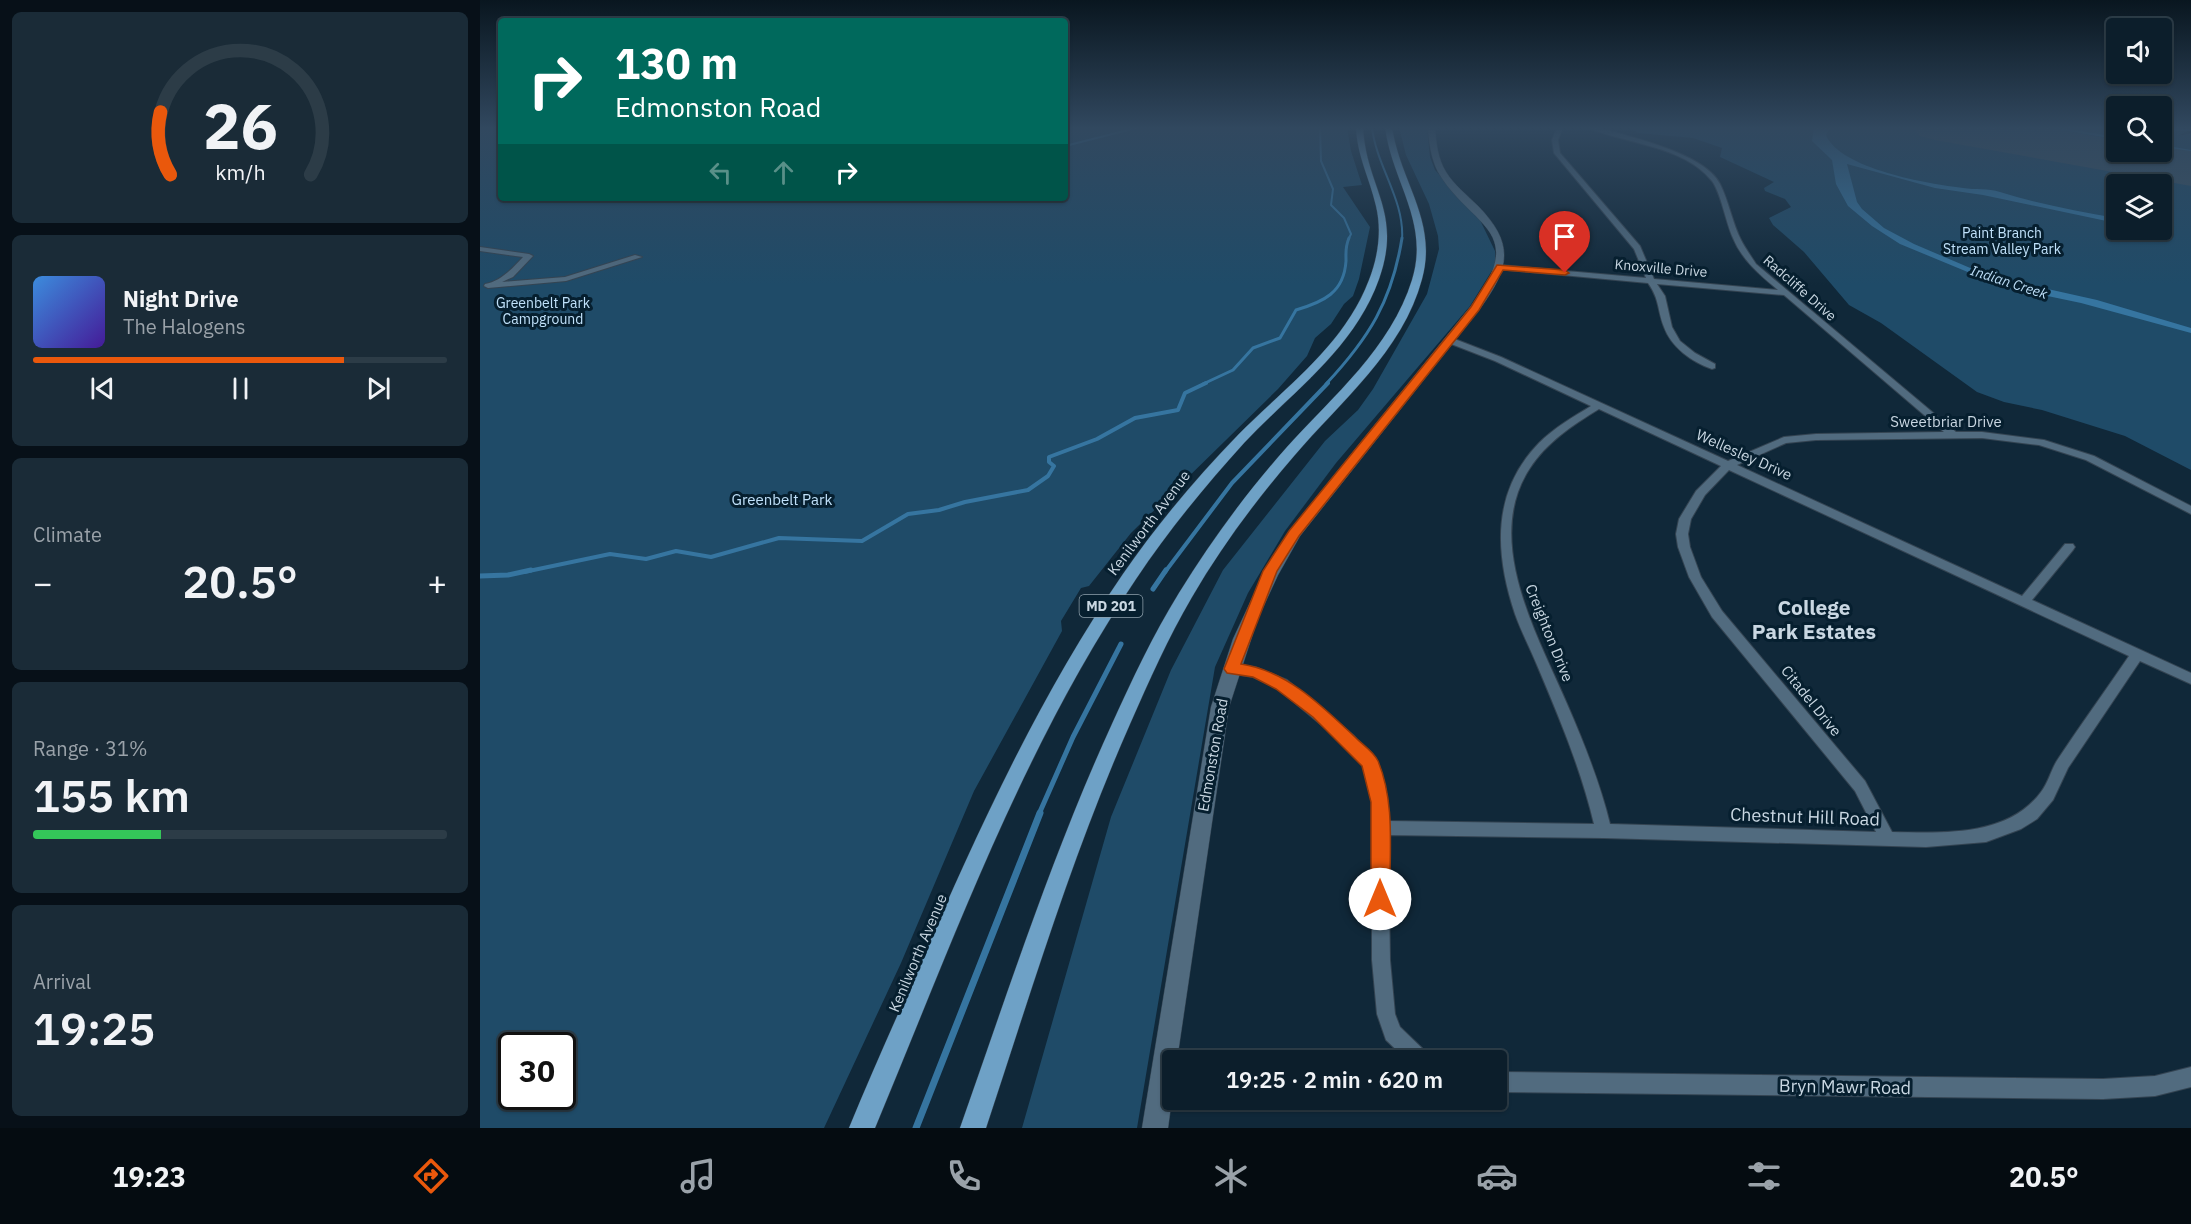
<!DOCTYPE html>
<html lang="en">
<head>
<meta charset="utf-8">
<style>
  :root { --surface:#0c1e2b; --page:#1a2b37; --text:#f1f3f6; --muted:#9aa2a9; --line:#2c3c47; --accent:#ea580c }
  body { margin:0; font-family:"IBM Plex Sans",sans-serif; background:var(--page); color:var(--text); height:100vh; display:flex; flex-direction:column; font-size:22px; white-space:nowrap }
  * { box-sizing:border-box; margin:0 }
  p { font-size:20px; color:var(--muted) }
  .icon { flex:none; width:33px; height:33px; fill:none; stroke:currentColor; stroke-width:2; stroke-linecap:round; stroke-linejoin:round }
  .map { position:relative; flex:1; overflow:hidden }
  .drawer { display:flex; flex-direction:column; gap:12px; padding:12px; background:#071018; width:480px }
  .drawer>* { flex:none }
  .hud { position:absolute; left:18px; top:18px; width:570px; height:183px; border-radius:6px; box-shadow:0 2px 4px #0004,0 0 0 2px var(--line); background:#00695c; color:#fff; overflow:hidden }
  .fabs { position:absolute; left:1626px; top:18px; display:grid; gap:12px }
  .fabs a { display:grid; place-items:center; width:66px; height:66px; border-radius:6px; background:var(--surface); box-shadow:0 2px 4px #0004,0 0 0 2px var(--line); font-size:30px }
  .speed { position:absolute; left:18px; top:1032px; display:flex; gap:12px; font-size:30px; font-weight:700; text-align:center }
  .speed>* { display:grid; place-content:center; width:78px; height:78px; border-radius:50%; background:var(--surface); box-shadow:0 2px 4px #0004,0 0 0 2px var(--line); line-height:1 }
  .speed .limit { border:3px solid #111; border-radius:9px; background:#fff; color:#111 }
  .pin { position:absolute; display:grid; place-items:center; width:51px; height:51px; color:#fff; margin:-62px -26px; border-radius:50% 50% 50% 0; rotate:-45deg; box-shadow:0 0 6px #0007 }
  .pin .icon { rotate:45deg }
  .me { position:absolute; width:66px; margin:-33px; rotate:0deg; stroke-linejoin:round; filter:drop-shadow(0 0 4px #0008) }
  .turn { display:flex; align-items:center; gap:21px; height:126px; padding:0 18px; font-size:27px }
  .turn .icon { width:78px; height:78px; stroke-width:2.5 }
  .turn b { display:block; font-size:42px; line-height:51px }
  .lanes { display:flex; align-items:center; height:57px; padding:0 18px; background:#0003; justify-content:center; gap:30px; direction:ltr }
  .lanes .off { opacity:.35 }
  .big { font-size:45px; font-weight:600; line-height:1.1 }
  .drawer .card { flex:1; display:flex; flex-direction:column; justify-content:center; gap:9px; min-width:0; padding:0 21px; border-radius:9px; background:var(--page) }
  .drawer .dial { align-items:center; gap:0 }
  .dial svg { height:156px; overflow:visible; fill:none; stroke:var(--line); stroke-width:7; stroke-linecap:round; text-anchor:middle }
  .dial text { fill:var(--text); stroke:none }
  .song { display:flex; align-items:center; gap:18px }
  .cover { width:72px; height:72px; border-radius:9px; background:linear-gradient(135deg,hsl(210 70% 55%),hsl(260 70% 35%)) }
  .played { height:6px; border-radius:3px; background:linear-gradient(90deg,var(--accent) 75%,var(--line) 75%) }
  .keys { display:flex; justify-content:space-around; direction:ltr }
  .heat { display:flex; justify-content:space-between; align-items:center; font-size:33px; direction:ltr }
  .charge { height:9px; border-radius:4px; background:linear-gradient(90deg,#34c759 31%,var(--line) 0) }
  .trip { position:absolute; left:682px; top:1050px; width:345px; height:60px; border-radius:6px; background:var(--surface); box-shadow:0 2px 4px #0004,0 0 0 2px var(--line); font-weight:600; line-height:60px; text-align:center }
  .dock { display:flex; height:96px; justify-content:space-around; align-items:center; background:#050c11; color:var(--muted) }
  .dock .icon { width:42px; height:42px }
  .dock .selected { color:var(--accent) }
  .dock b { font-size:27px; color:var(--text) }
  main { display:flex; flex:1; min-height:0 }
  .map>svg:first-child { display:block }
  .green { fill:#1f4b68; fill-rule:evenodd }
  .water { fill:#3675a0 }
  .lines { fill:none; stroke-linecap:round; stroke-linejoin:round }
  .stream-far4 { stroke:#3675a0; stroke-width:2 }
  .stream-far3 { stroke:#3675a0; stroke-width:3 }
  .stream-far2 { stroke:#3675a0; stroke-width:4 }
  .stream-far1 { stroke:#3675a0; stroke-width:5 }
  .stream { stroke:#3675a0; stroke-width:7 }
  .taxiway { fill:#3e5464; fill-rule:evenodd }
  .runway { fill:#3e5464; fill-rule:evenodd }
  .street-casing { stroke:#344452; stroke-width:2 }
  .secondary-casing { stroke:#344452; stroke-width:1 }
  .primary-casing { stroke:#344452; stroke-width:1 }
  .street { fill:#516b7f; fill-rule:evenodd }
  .secondary { fill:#516b7f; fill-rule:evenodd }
  .primary { fill:#6ea1c6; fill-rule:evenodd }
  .route { fill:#ea580c; stroke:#983908; stroke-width:1.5 }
  .labels { text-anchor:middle; stroke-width:6; stroke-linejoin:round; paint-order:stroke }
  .far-park-label { font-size:14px; fill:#c0e1fa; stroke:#061f2f }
  .far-street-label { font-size:14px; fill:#c9d7e2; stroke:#061f2f }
  .far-water-label { font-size:14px; font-style:italic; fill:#bcddf6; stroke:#061f2f }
  .shield { fill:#061f2f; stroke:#8ea0ac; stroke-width:1.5 }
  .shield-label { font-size:14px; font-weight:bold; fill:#c9d7e2 }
  .street-label { font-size:15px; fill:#c9d7e2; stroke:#061f2f }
  .park-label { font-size:15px; fill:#c0e1fa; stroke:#061f2f }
  .near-street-label { font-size:18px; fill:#c9d7e2; stroke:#061f2f }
  .district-label { font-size:21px; font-weight:bold; fill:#c9d7e2; stroke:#061f2f }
</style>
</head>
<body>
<main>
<section class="drawer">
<div class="card dial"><svg viewBox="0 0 100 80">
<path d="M14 69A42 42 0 1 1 86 69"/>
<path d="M14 69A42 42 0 0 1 9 37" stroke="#ea580c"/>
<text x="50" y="56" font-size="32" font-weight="700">26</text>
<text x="50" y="72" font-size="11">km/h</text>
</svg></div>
<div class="card">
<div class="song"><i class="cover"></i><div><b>Night Drive</b><p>The Halogens</p></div></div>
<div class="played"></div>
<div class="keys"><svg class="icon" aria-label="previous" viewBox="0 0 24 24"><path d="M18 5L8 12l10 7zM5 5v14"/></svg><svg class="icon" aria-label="pause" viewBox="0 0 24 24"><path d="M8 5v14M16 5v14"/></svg><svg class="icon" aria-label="next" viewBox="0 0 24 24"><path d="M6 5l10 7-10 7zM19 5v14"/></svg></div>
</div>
<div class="card"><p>Climate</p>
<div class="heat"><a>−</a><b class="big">20.5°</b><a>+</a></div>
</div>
<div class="card"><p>Range · 31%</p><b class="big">155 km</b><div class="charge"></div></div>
<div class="card"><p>Arrival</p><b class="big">19:25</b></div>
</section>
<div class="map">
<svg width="1711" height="1128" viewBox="0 0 1711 1128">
  <rect width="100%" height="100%" fill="#102839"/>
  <path class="green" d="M0,127h21v71h564v-71h282l4,24 11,34 -19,2 27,40 -11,52 -6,17 -9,8 -13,20 -16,14 -8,18 -29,33 -147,144 -42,53 -8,2 -20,33 1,10 -88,160 -73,172 -77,165h-344zM32,1046h50v50h-50z
    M919,127h28l3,30 5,13 44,48 16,33 1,13 -26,42 -134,157 -51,68 -37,62 -33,74 -78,461h-115l89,-311 60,-147 52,-100 102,-129 33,-31 15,-21 54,-95 12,-45 -1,-13 -9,-32 -23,-49z
    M1149,127h487v25h46v-25l18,1 8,3 -10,5 13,-3v337l-66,-34 -83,-26 -38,-8 -27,-10 -96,-69 -32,-18 -45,-53 -31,-27 -4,-7 22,-11 -6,-8 -20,-8 -1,-3 10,-6 -54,-25 2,-9 -29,-10 -55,-5zM1636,184h46v46h-46z"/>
  <path class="water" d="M1334,127h17l-5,8c14,34 103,49 137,53 12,2 25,0 37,4 38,12 77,19 116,26v5l-133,-28 -48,-7 -88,-24 10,38 5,7 22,19 30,16 75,32 108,24 94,28v5l-110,-30 -77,-16 -104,-43 -28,-18 -24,-20 -12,-22 -4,-24 -20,-19z"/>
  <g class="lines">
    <path class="stream-far4" d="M840,127l1,34 12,28 -2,16 13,13 7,16 -3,6
      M892,127c4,39 33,73 30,113
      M1570,127l66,11
      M1682,140l13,-10h16
      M585,146l75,-19
      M1682,146l29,5"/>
    <path class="stream-far3" d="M723,384l30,-14 20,-22 27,-10 16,-28c27,-8 48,-17 50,-49 0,-9 -1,-14 3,-23
      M846,384c43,-46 66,-83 76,-146"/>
    <path class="stream-far2" d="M44,572l86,-18 36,5 30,-8 35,6 68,-19 83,3 46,-27 31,-4 26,-8 63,-12 20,-14 6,-10 -5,-4v-5l48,-18 38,-21 43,-8 7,-17 21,-10
      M685,572l67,-89 96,-100"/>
    <path class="stream-far1" d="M0,576l28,-1 23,-5
      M673,589l13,-19
      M559,814l34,-77 48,-93"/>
    <path class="stream" d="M436,1128l124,-315"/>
    <path class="taxiway" d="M1461,127h28l9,6 -9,5 -26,-7z
      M1520,127h43l73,13v10l-108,-18z
      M1682,147l29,4v12l-35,-5 -9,-6h15z"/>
    <path class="runway" d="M1433,127h104l99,17v8l46,-1 29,5v30l-256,-46 -15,-4z"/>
    <g class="street-casing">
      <path id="street" d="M1077,127h6l-5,13 2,13 80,93 14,33 124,11c-18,-15 -36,-30 -45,-52 -7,-15 -12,-45 -21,-57 -29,-36 -87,-37 -126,-54h10c31,9 109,26 124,57 9,18 12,38 21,56 4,8 10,16 15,24l200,168h26l62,8 50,16 97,50v8l-105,-54 -47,-15 -57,-7 -166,2 -30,3 -49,22 285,131 43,-52h8l2,3 -2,3 -41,50 159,73v11l-51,-23 -72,107 -15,32 -16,19 -16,10 -35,13 -60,5 -322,-9 -216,-3 2,125 5,54 5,13 27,26 3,7h-23l-21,-20 -9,-26 -5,-54v-157l-9,-38 -20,-22 -66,-55 -24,-11 -26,-4 -2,-4 2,-4 5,-1 23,3 32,13 66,55 24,27 11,41v18l206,3c-13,-55 -35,-107 -57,-159 -7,-17 -16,-34 -22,-51 -20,-60 -24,-122 24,-171 15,-15 34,-26 52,-37l-96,-45 -49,-19v-4h6l49,19 227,104 56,-24 32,-3 128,-2 -160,-137 -127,-11 8,12 7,31 8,14 15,12 20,11v4l-3,1c-20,-7 -41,-22 -48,-42 -7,-18 -4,-27 -16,-44l-151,-14v-4h3l146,13 -12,-29 -80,-96 -2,-13zM1119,409l122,57 -25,25 -17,28 -3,15 2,13 11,30 23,40 143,174 21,41 -266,-8c-10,-41 -26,-81 -43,-120 -29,-68 -85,-164 -37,-236 17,-26 43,-43 69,-59zM1249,470l400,186c-23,34 -48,68 -71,103 -7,10 -9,23 -17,33 -33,45 -98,41 -149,40l-27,-51 -143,-170 -21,-34 -11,-30 -2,-13 3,-15 14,-24z
        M0,247l49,7 4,2 -20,21 -11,5 63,-5 70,-22 7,2 -76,24 -78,7 -4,-2 1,-2c15,-2 28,-16 38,-27l-43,-6z
        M1711,1067v20l-36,9 -52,3 -606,-7v-20l606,7 52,-3z"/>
    </g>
    <g class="secondary-casing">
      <path id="secondary" d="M948,127h7c1,16 3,32 11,45 8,13 21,23 32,34 38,39 31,63 1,104l-179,226 -22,39 -20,43 -29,89 -52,353h-4v31l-5,37h-26l69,-421 22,-68 30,-64 26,-44 182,-225c59,-77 0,-78 -33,-134 -7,-14 -9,-29 -10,-45z"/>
    </g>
    <g class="primary-casing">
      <path id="primary" d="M876,127h7c3,61 40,84 16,152 -25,70 -86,112 -135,164 -39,43 -76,88 -108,136 -114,169 -183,362 -261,549h-26c23,-56 48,-111 72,-166 58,-134 119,-267 202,-388 34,-49 73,-96 115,-139 47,-48 106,-89 131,-155 9,-23 13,-49 7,-74 -6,-27 -19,-50 -20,-79z
        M905,127h7c8,55 46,94 30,152 -19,72 -82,123 -128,177 -38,44 -73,91 -102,141 -24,41 -43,84 -62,127 -58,131 -99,268 -144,404h-26c48,-136 92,-273 152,-404 20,-44 41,-89 67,-131 32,-52 68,-101 108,-146 46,-51 104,-99 125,-167 18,-58 -20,-98 -27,-153z"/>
    </g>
    <use href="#street" class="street"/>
    <use href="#secondary" class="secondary"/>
    <use href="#primary" class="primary"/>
  </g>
  <linearGradient id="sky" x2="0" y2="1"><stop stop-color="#09161f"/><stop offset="0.45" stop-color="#31485f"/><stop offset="1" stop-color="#31485f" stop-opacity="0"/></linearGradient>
  <rect width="1711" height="285" fill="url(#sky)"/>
  <path class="route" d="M1017,265l68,5 4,3 -4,2 -62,-5 -24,40 -180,226 -22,35 -36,93c47,7 82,43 115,74 7,7 18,14 22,23 18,43 11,93 12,138l-3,6 -7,3 -7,-3 -2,-6v-97l-9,-36 -49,-49 -37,-28 -23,-12 -26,-4 -3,-4 39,-98 26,-40 182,-224z"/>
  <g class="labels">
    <g class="far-park-label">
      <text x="1522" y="238">Paint Branch<tspan x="1522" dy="16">Stream Valley Park</tspan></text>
      <text x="63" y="308">Greenbelt Park<tspan x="63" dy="16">Campground</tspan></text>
    </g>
    <g class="far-street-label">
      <text transform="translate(1181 268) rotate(5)" y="5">Knoxville Drive</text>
      <text transform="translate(1320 288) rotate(41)" y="5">Radcliffe Drive</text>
    </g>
    <g class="far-water-label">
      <text transform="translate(1529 282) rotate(18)" y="5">Indian Creek</text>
    </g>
    <rect class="shield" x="599.5" y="595" width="63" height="22" rx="4.5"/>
    <g class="shield-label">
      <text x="631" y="611">MD 201</text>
    </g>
    <g class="street-label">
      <text x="1466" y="427">Sweetbriar Drive</text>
      <text transform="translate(1264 455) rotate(24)" y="5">Wellesley Drive</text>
      <text transform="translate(669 523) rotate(-53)" y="5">Kenilworth Avenue</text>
      <text transform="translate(1069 633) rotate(68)" y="5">Creighton Drive</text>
      <text transform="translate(1331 701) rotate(51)" y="5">Citadel Drive</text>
      <text transform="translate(733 755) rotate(-80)" y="5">Edmonston Road</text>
      <text transform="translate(438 953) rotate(-67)" y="5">Kenilworth Avenue</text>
    </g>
    <g class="park-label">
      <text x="302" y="505">Greenbelt Park</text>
    </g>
    <g class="near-street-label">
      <text transform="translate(1325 817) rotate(2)" y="6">Chestnut Hill Road</text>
      <text transform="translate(1365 1087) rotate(1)" y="6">Bryn Mawr Road</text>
    </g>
    <g class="district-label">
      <text x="1334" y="615">College<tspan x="1334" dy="24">Park Estates</tspan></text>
    </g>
  </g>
</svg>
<div class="fabs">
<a><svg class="icon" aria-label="sound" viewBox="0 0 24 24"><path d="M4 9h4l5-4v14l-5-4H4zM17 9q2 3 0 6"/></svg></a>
<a><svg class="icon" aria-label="search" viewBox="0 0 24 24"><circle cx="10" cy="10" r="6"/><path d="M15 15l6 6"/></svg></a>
<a><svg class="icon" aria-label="layers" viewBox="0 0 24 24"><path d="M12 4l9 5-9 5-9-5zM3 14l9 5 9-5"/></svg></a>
</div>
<div class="speed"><div class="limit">30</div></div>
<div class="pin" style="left:1085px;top:273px;background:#d93025"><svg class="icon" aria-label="arrive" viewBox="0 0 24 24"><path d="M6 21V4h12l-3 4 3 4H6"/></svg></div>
<svg class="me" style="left:900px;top:899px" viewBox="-20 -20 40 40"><circle r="19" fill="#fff"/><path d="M0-13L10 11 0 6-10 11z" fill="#ea580c"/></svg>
<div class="trip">19:25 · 2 min · 620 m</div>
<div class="hud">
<div class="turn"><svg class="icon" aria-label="right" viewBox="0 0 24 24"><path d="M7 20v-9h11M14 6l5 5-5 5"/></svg><div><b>130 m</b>Edmonston Road</div></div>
<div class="lanes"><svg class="icon off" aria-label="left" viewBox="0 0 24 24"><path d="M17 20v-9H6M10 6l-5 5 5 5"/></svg><svg class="icon off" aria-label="ahead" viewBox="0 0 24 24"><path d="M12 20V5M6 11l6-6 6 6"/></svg><svg class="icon" aria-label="right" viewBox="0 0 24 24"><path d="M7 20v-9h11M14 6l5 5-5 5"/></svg></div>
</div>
</div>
</main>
<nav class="dock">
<b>19:23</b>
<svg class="icon selected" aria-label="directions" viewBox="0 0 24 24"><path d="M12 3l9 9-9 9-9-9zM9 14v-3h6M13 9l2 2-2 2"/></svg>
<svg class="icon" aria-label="music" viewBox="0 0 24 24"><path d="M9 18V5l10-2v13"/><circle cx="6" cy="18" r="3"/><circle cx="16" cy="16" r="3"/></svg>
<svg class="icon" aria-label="phone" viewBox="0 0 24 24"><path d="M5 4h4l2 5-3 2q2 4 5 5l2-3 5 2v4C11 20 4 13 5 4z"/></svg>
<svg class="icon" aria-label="climate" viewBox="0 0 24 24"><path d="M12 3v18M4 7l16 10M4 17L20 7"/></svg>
<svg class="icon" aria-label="car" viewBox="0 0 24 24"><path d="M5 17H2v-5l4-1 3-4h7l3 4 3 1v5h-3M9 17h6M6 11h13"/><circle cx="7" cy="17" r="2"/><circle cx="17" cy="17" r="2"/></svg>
<svg class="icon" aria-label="filters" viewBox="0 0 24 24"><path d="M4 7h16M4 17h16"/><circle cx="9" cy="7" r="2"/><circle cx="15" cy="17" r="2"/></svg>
<b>20.5°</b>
</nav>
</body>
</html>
